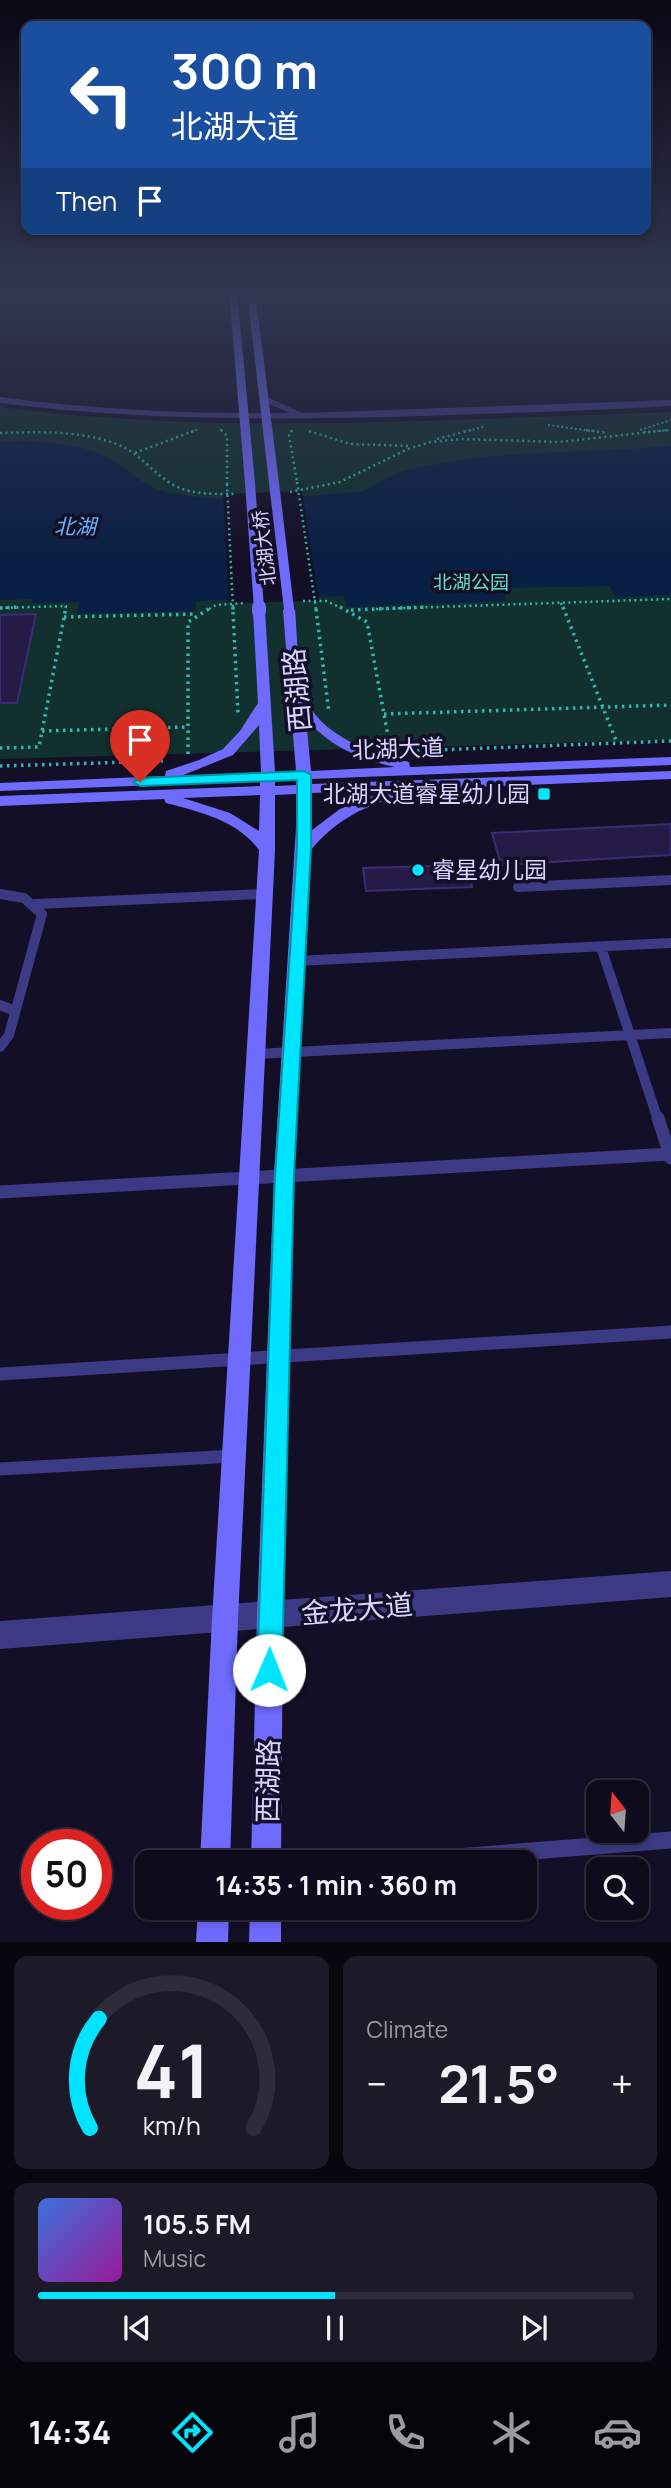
<!DOCTYPE html>
<html lang="en">
<head>
<meta charset="utf-8">
<style>
  :root { --surface:#0e0b1c; --page:#1c1929; --text:#f1f3f6; --muted:#9b9ba3; --line:#2e2b3b; --accent:#00e5ff }
  body { margin:0; font-family:Manrope,"Noto Sans SC",sans-serif; background:var(--page); color:var(--text); height:100vh; display:flex; flex-direction:column; font-size:26px; white-space:nowrap }
  * { box-sizing:border-box; margin:0 }
  p { font-size:23px; color:var(--muted) }
  .icon { flex:none; width:38px; height:38px; fill:none; stroke:currentColor; stroke-width:2; stroke-linecap:round; stroke-linejoin:round }
  .map { position:relative; height:1942px; overflow:hidden }
  .details { display:flex; flex-direction:column; gap:14px; padding:14px; background:#08060f; flex:1 }
  .details>* { flex:none }
  .banner { position:absolute; left:21px; top:21px; width:630px; height:214px; border-radius:14px; box-shadow:0 4px 10px #0003,0 0 0 2px var(--line); background:#1a4fa0; color:#fff; overflow:hidden }
  .needle { width:46px; rotate:343deg }
  .tools { position:absolute; left:586px; top:1780px; display:grid; gap:14px }
  .tools a { display:grid; place-items:center; width:63px; height:63px; border-radius:14px; background:var(--surface); box-shadow:0 4px 10px #0003,0 0 0 2px var(--line); font-size:35px }
  .speed { position:absolute; left:21px; top:1829px; display:flex; gap:14px; font-size:35px; font-weight:700; text-align:center }
  .speed>* { display:grid; place-content:center; width:91px; height:91px; border-radius:50%; background:var(--surface); box-shadow:0 4px 10px #0003,0 0 0 2px var(--line); line-height:1 }
  .speed .limit { border:10px solid #d22; background:#fff; color:#111 }
  .pin { position:absolute; display:grid; place-items:center; width:60px; height:60px; color:#fff; margin:-72px -30px; border-radius:50% 50% 50% 0; rotate:-45deg; box-shadow:0 0 7px #0007 }
  .pin .icon { rotate:45deg }
  .me { position:absolute; width:77px; margin:-38px; rotate:1deg; stroke-linejoin:round; filter:drop-shadow(0 0 5px #0008) }
  .turn { display:flex; align-items:center; gap:24px; height:147px; padding:0 35px; font-size:32px }
  .turn .icon { width:91px; height:91px; stroke-width:2.5 }
  .turn b { display:block; font-size:49px; line-height:60px }
  .then { display:flex; align-items:center; height:66px; padding:0 35px; background:#0003; gap:14px; font-size:26px }
  .big { font-size:52px; font-weight:700; line-height:1.1 }
  .details .card { flex:1; display:flex; flex-direction:column; justify-content:center; gap:10px; min-width:0; padding:0 24px; border-radius:14px; background:var(--page) }
  .details .dial { align-items:center; gap:0 }
  .dial svg { height:182px; overflow:visible; fill:none; stroke:var(--line); stroke-width:7; stroke-linecap:round; text-anchor:middle }
  .dial text { fill:var(--text); stroke:none }
  .song { display:flex; align-items:center; gap:21px }
  .cover { width:84px; height:84px; border-radius:10px; background:linear-gradient(135deg,hsl(220 70% 55%),hsl(300 70% 35%)) }
  .played { height:7px; border-radius:4px; background:linear-gradient(90deg,var(--accent) 50%,var(--line) 50%) }
  .keys { display:flex; justify-content:space-around; direction:ltr }
  .heat { display:flex; justify-content:space-between; align-items:center; font-size:38px; direction:ltr }
  .details .tiles { flex:1; display:grid; gap:14px; grid-template-columns:1fr 1fr }
  .card:last-child { grid-column:span 2 }
  .trip { position:absolute; left:135px; top:1850px; width:402px; height:70px; border-radius:14px; background:var(--surface); box-shadow:0 4px 10px #0003,0 0 0 2px var(--line); font-weight:700; line-height:70px; text-align:center }
  .dock { display:flex; height:112px; justify-content:space-around; align-items:center; background:#06040b; color:var(--muted) }
  .dock .icon { width:49px; height:49px }
  .dock .active { color:var(--accent) }
  .dock b { font-size:32px; color:var(--text) }
  .map>svg:first-child { display:block }
  .green { fill:#12302f }
  .water { fill:#0a1f44 }
  .pier { fill:#130f26 }
  .building { fill:#241b47; stroke:#3b2d73; stroke-width:2 }
  .lines { fill:none; stroke-linecap:round; stroke-linejoin:round }
  .path-far2 { stroke:#2fb8b0; stroke-width:2; stroke-dasharray:2 2.5; stroke-linecap:butt }
  .path-far1 { stroke:#2fb8b0; stroke-width:2.5; stroke-dasharray:2 3.5; stroke-linecap:butt }
  .path { stroke:#2fb8b0; stroke-width:3.5; stroke-dasharray:2.5 4.5; stroke-linecap:butt }
  .lane-far2 { stroke:#3d3a85; stroke-width:10 }
  .lane-far1 { stroke:#3d3a85; stroke-width:13 }
  .lane { stroke:#3d3a85; stroke-width:17 }
  .street { fill:#3d3a85; fill-rule:evenodd }
  .secondary { fill:#6f6bff; fill-rule:evenodd }
  .path-bridge-far1 { stroke:#2fb8b0; stroke-width:2.5; stroke-dasharray:2 3.5; stroke-linecap:butt }
  .path-bridge { stroke:#2fb8b0; stroke-width:3.5; stroke-dasharray:2.5 4.5; stroke-linecap:butt }
  .secondary-bridge-far1 { stroke:#6f6bff; stroke-width:10 }
  .secondary-bridge { stroke:#6f6bff; stroke-width:14 }
  .route { fill:#00e5ff; stroke:#0095a6; stroke-width:2 }
  .poi-dot { fill:#00e5ff; stroke:#130f26; stroke-width:2.5 }
  .labels { text-anchor:middle; stroke-width:7; stroke-linejoin:round; paint-order:stroke }
  .far-street-label { font-size:19px; fill:#d9d4ff; stroke:#130f26 }
  .far-park-label { font-size:19px; fill:#5fe0c0; stroke:#130f26 }
  .far-water-label { font-size:21px; font-style:italic; fill:#62b6ff; stroke:#130f26 }
  .street-label { font-size:23px; fill:#d9d4ff; stroke:#130f26 }
  .poi-label { font-size:23px; fill:#d9d4ff; stroke:#130f26; text-anchor:end }
  .near-street-label { font-size:28px; fill:#d9d4ff; stroke:#130f26 }
</style>
</head>
<body>
<div class="map">
<svg width="671" height="1942" viewBox="0 0 671 1942">
  <rect width="100%" height="100%" fill="#130f26"/>
  <path class="green" d="M0,407c223,29 447,12 671,5v328l-671,19z"/>
  <path class="water" d="M29,441c27,2 54,4 79,17 17,8 32,25 49,31 48,18 151,6 204,3 15,-5 24,-16 43,-21 87,-22 178,-17 267,-25v149l-55,3 -6,-12 -108,2 4,13 -159,6 -3,-11 -148,5 -1,10 -118,3 2,-12 -47,1v-4l-32,1v-158z"/>
  <path class="pier" d="M302,491l17,110 -90,2 -6,-109z"/>
  <path class="building" d="M36,614l-19,89h-17v-88z
    M671,824v31l-170,10 -9,-32z
    M468,865l4,22 -106,4 -3,-23z"/>
  <g class="lines">
    <path class="path-far2" d="M548,425l51,7
      M220,429l3,3
      M640,430l31,-10
      M309,431l3,1
      M191,432l8,-3
      M291,432l2,-3
      M464,432l19,-5
      M644,432l27,-2"/>
    <path class="path-far1" d="M221,430l6,6v48
      M292,430l-3,5 8,47
      M586,430l22,3
      M309,431l41,13 61,2
      M0,433c39,-1 81,-3 119,12 19,8 31,24 48,36 19,14 45,13 68,13
      M437,439l34,-9
      M135,453l61,-23
      M290,492l50,-10 68,-33 22,-7 32,-3 97,3 110,-12
      M303,601h23l18,8
      M561,603l2,6
      M0,608l66,-2 -1,3
      M209,609l7,-4 29,-2
      M376,609l295,-10"/>
    <path class="path" d="M340,607l27,15 23,125
      M563,607l54,136
      M0,608l20,-1
      M316,609l13,104
      M351,610l76,-3
      M233,612l5,101
      M64,617l132,-3
      M384,714l287,-9
      M42,731l146,-4
      M0,748l39,-1 27,-140
      M410,751l261,-10
      M188,754v-132l24,-15
      M0,766l163,-5"/>
    <path class="lane-far2" d="M518,887l153,-7
      M0,894l24,4 18,16 -33,121 -9,12
      M36,904l228,-10
      M601,947l57,173
      M296,961l375,-18
      M0,1005l15,6
      M255,1054l416,-21"/>
    <path class="lane-far1" d="M658,1118l13,40
      M0,1192l671,-38
      M0,1374l671,-42
      M0,1469l234,-13"/>
    <path class="lane" d="M393,1862l278,-22"/>
    <path class="street" d="M0,397c96,13 193,17 290,16l-28,-12 -2,-2 5,-3 37,17 369,-13v6c-83,5 -167,7 -250,10 -141,4 -281,5 -421,-13z
      M671,1571v26l-671,52v-28z"/>
    <path class="secondary" d="M229,291h8l18,192 -5,3 -5,-3z
      M247,291h8l24,192 -5,3 -5,-3z
      M289,606l6,4c2,19 3,77 11,91 21,38 64,51 103,61l1,5 261,-10v8l-360,14v5l360,-13v8l-267,11 -1,5c-37,10 -68,25 -92,55l-17,325 -11,441 -2,246h-30l6,-246 17,-441 23,-364v-17l-22,1v55l-37,769 -8,243h-30l12,-243 47,-769c-22,-30 -59,-38 -93,-47l-2,-4 -164,7v-10l260,-10v-5l-260,10v-8l165,-7 1,-5 33,-11 24,-11 17,-18 18,-28 -5,-92 6,-4 6,4 10,161 21,-1 -13,-161zM306,719c25,28 53,40 89,48l-84,4zM259,725l2,48 -80,3 52,-21zM297,780v5l-22,1v-5zM387,790l-47,19 -28,21v-37zM260,795l-1,36 -29,-18 -47,-15z
      M198,1908h31l-1,34h-32z
      M250,1908h31v34h-32z"/>
    <path class="path-bridge-far1" d="M297,482l19,127
      M227,484l6,125"/>
    <path class="path-bridge" d="M233,607v5"/>
    <path class="secondary-bridge-far1" d="M250,483l9,126
      M274,483l15,126"/>
    <path class="secondary-bridge" d="M259,607v4"/>
  </g>
  <linearGradient id="sky" x2="0" y2="1"><stop stop-color="#0a0815"/><stop offset="0.52" stop-color="#333752"/><stop offset="1" stop-color="#333752" stop-opacity="0"/></linearGradient>
  <rect width="671" height="563" fill="url(#sky)"/>
  <path class="route" d="M304,771l7,4v73l-17,327 -12,495 -4,9 -9,4 -9,-4 -3,-9 18,-495 22,-327v-68l-157,6 -7,-4 7,-4z"/>
  <g class="poi-dot">
    <rect x="537" y="787" width="14" height="14" rx="3.5"/>
    <circle cx="418" cy="870" r="7"/>
  </g>
  <g class="labels">
    <g class="far-street-label">
      <text transform="translate(264 548) rotate(-97)" y="7">北湖大桥</text>
    </g>
    <g class="far-park-label">
      <text x="471" y="589">北湖公园</text>
    </g>
    <g class="far-water-label">
      <text x="75" y="534">北湖</text>
    </g>
    <g class="street-label">
      <text transform="translate(398 749) rotate(-2)" y="8">北湖大道</text>
    </g>
    <g class="poi-label">
      <text x="530" y="802">北湖大道睿星幼儿园</text>
      <text x="432" y="878" text-anchor="start">睿星幼儿园</text>
    </g>
    <g class="near-street-label">
      <text transform="translate(297 690) rotate(-95)" y="10">西湖路</text>
      <text transform="translate(357 1609) rotate(-5)" y="10">金龙大道</text>
      <text transform="translate(268 1781) rotate(-89)" y="10">西湖路</text>
    </g>
  </g>
</svg>
<div class="tools">
<a><svg class="needle" viewBox="-14 -14 28 28"><path d="M0-13l5 13h-10z" fill="#e53935"/><path d="M0 13l5-13h-10z" fill="#9b9ba3"/></svg></a>
<a><svg class="icon" aria-label="search" viewBox="0 0 24 24"><circle cx="10" cy="10" r="6"/><path d="M15 15l6 6"/></svg></a>
</div>
<div class="speed"><div class="limit">50</div></div>
<div class="pin" style="left:140px;top:782px;background:#d93025"><svg class="icon" aria-label="arrive" viewBox="0 0 24 24"><path d="M6 21V4h12l-3 4 3 4H6"/></svg></div>
<svg class="me" style="left:269px;top:1670px" viewBox="-20 -20 40 40"><circle r="19" fill="#fff"/><path d="M0-13L10 11 0 6-10 11z" fill="#00e5ff"/></svg>
<div class="trip">14:35 · 1 min · 360 m</div>
<div class="banner">
<div class="turn"><svg class="icon" aria-label="left" viewBox="0 0 24 24"><path d="M17 20v-9H6M10 6l-5 5 5 5"/></svg><div><b>300 m</b>北湖大道</div></div>
<div class="then">Then<svg class="icon" aria-label="arrive" viewBox="0 0 24 24"><path d="M6 21V4h12l-3 4 3 4H6"/></svg></div>
</div>
</div>
<section class="details">
<div class="tiles">
<div class="card dial"><svg viewBox="0 0 100 80">
<path d="M14 69A42 42 0 1 1 86 69"/>
<path d="M14 69A42 42 0 0 1 18 21" stroke="#00e5ff"/>
<text x="50" y="56" font-size="32" font-weight="700">41</text>
<text x="50" y="72" font-size="11">km/h</text>
</svg></div>
<div class="card"><p>Climate</p>
<div class="heat"><a>−</a><b class="big">21.5°</b><a>+</a></div>
</div>
<div class="card">
<div class="song"><i class="cover"></i><div><b>105.5 FM</b><p>Music</p></div></div>
<div class="played"></div>
<div class="keys"><svg class="icon" aria-label="previous" viewBox="0 0 24 24"><path d="M18 5L8 12l10 7zM5 5v14"/></svg><svg class="icon" aria-label="pause" viewBox="0 0 24 24"><path d="M8 5v14M16 5v14"/></svg><svg class="icon" aria-label="next" viewBox="0 0 24 24"><path d="M6 5l10 7-10 7zM19 5v14"/></svg></div>
</div>
</div>
</section>
<nav class="dock">
<b>14:34</b>
<svg class="icon active" aria-label="directions" viewBox="0 0 24 24"><path d="M12 3l9 9-9 9-9-9zM9 14v-3h6M13 9l2 2-2 2"/></svg>
<svg class="icon" aria-label="music" viewBox="0 0 24 24"><path d="M9 18V5l10-2v13"/><circle cx="6" cy="18" r="3"/><circle cx="16" cy="16" r="3"/></svg>
<svg class="icon" aria-label="phone" viewBox="0 0 24 24"><path d="M5 4h4l2 5-3 2q2 4 5 5l2-3 5 2v4C11 20 4 13 5 4z"/></svg>
<svg class="icon" aria-label="climate" viewBox="0 0 24 24"><path d="M12 3v18M4 7l16 10M4 17L20 7"/></svg>
<svg class="icon" aria-label="car" viewBox="0 0 24 24"><path d="M5 17H2v-5l4-1 3-4h7l3 4 3 1v5h-3M9 17h6M6 11h13"/><circle cx="7" cy="17" r="2"/><circle cx="17" cy="17" r="2"/></svg>
</nav>
</body>
</html>
